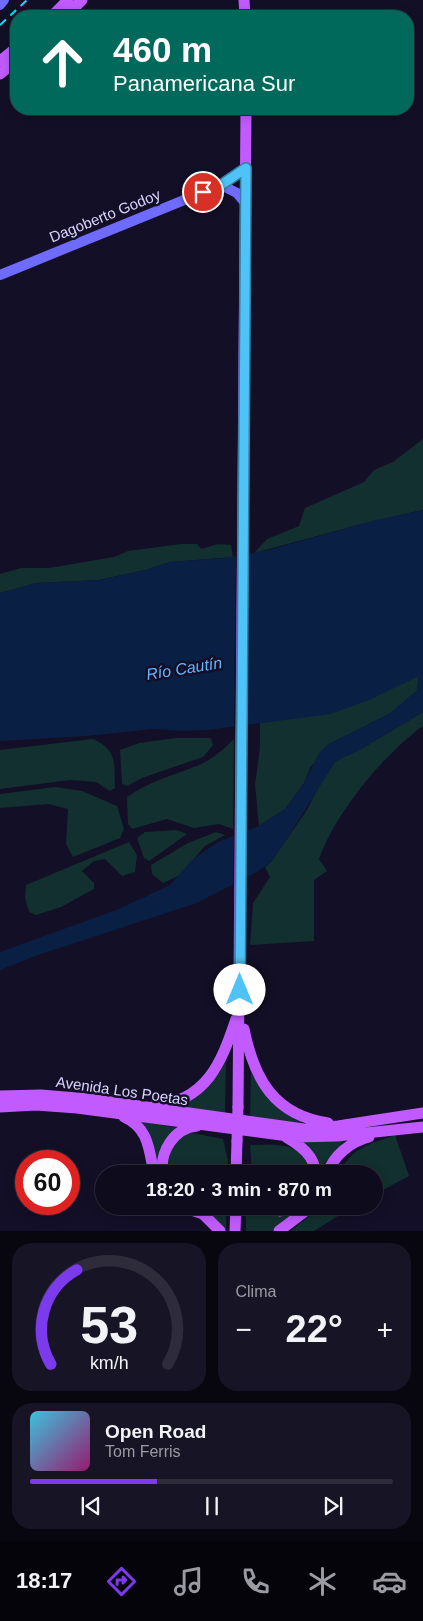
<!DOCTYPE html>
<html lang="es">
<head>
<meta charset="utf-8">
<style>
  :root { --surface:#0e0b1c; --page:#171425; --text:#f1f3f6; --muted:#9b9ba3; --line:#2e2b3b; --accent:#7c3aed }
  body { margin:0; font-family:Arial,sans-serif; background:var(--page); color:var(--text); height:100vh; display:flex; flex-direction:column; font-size:19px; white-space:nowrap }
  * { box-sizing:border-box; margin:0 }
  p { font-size:16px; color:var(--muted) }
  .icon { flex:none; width:28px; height:28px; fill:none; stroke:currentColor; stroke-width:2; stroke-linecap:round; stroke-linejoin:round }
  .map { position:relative; height:1231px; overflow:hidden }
  .details { display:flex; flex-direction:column; gap:12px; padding:12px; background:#08060f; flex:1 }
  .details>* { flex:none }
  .hud { position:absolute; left:10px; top:10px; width:404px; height:105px; border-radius:20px; box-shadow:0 2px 12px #0003,0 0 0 1px var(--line); background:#00695c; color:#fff; overflow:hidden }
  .speed { position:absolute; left:15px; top:1150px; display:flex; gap:10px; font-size:25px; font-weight:700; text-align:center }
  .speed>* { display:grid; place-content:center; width:65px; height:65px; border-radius:50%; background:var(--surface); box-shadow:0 2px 12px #0003,0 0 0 1px var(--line); line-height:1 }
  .speed .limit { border:8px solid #d22; background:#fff; color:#111 }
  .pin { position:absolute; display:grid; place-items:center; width:42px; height:42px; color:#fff; margin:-21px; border:2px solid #fff; border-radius:50%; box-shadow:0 1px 5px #0007 }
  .me { position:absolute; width:55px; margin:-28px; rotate:0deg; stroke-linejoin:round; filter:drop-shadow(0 0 4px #0008) }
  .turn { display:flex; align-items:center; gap:18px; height:105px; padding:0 20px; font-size:22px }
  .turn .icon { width:65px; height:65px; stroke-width:2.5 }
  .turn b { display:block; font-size:35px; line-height:42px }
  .big { font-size:38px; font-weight:700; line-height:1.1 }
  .details .widget { flex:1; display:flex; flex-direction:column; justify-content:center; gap:8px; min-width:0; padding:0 18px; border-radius:20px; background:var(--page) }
  .details .dial { align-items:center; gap:0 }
  .dial svg { height:130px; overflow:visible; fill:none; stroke:var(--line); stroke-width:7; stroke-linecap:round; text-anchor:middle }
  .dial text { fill:var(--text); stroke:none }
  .song { display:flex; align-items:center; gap:15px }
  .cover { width:60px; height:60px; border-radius:8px; background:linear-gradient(135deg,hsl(190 70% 55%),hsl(320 70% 35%)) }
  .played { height:5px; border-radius:2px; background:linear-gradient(90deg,var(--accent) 35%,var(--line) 35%) }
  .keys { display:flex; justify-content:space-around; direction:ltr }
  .heat { display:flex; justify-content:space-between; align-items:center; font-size:28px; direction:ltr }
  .details .tiles { flex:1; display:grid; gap:12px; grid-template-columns:1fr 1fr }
  .widget:last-child { grid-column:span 2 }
  .trip { position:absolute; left:95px; top:1165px; width:288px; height:50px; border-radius:25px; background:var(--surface); box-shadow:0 2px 12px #0003,0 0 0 1px var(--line); font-weight:700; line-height:50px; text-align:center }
  .tabs { display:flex; height:80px; justify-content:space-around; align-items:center; background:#06040b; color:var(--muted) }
  .tabs .icon { width:35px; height:35px }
  .tabs .selected { color:var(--accent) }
  .tabs b { font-size:22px; color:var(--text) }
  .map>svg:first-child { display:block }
  .green { fill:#12302f }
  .water { fill:#0a1f44 }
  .pier { fill:#130f26 }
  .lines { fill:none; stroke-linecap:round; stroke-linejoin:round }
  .secondary { stroke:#6f6bff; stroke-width:10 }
  .primary { stroke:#c25bff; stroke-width:11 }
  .rail { stroke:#00e5ff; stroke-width:2; stroke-dasharray:8 6; stroke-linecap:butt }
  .primary-bridge { stroke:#c25bff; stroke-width:11 }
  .route-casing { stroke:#337fa1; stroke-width:12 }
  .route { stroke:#4fc3f7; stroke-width:9 }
  .labels { text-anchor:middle; stroke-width:5; stroke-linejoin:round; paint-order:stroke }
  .street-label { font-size:15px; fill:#d9d4ff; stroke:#130f26 }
  .water-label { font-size:16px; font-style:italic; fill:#62b6ff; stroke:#130f26 }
</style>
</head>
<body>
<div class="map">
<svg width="423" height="1231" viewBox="0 0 423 1231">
  <rect width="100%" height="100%" fill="#130f26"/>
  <path class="green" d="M423,439v71l-50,11 -119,32 13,-14 32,-13 6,-18 59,-26 10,-12 19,-8z
    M181,544h16l4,5 17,-5 13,1 2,12 -63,5 -25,8 -46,10 -63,3 -36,10v-19l21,-6h28l65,-11 14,-6z
    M419,675l-2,15 -5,7 -23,17 -20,10 -58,42 -7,17 -19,26 -26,17 -4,-41 5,-38v-24l47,-7 64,-17z
    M423,712v14c-40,29 -87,86 -104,133l8,12 -13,9v61l-64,4 3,-42 17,-26 -5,-10 6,-5 36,-52 16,-32 12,-17 26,-12z
    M176,738h35l2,7 -10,12 -61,21 -15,8 -5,-2 -2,-34 19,-7z
    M93,739c25,11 21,25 22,49l-5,3 -14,-9 -26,-2 -70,9v-39z
    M234,739l-1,90 -14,-5 -25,4 -27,-9 -35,10 -4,-5 -1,-27c22,-16 48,-22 72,-32 14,-6 25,-16 35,-26z
    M55,787l27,4 35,15 7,23 -4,9 -47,19 -7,-13 2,-35 -20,-5 -48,4v-14z
    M177,830l10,4 -38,27 -5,-3 -7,-20 8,-6z
    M216,832l9,3 -20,11 -25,29 -17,8 -11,-9 -1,-9 37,-22z
    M129,842l8,13 -2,17 -13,4 -17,-17 -11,2 -12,10 12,12v6l-33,18 -25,8 -7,-3 -4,-14 1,-13z
    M226,1060l-1,56 -59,-8z
    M251,1072l11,18 47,33 -59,-4z
    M137,1121l42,7 -19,20 -3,15z
    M187,1132l36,7 5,22 -2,13h-58c-3,-23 2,-28 19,-42z
    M395,1135l14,41 -35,19v-21h-36c16,-28 28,-28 57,-39z
    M344,1141l-20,23 -2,10h-4l-19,-32z
    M250,1145c29,0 52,-5 61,29h-59z
    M189,1206h37v25h-3z
    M246,1206h11l5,4 33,1 -23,20h-26z
    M322,1206h32l-40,25h-23z"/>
  <path class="water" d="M423,510v202l-62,37 -26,13 -52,83 -12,17 -14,10 -60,31 -162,53 -35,14v-18l119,-43 51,-24 22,-25 26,-18 41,-16 26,-17 19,-26 15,-30 9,-9 61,-30 28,-24 2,-14 -48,23 -40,15 -124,16 -27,1 -27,-2 -66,7 -87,5v-148l36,-10 63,-3 46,-10 25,-8 55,-4 44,-8 103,-29z"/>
  <path class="pier" d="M249,551l-1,176 -14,2 2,-175z
    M248,828l-1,52 -14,8 1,-55z"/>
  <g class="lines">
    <path class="secondary" d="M0,5l4,-5
      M221,185l16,8 9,11
      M0,275l221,-90 24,-17"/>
    <path class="primary" d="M244,0l1,16
      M52,16l16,-16
      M66,16l16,-16
      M0,61l16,-13
      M0,74l16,-13
      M244,1029c10,50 30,86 84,94
      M0,1096l41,-1 48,4 215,30 34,-3 85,-13
      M154,1106c52,-5 67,-42 82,-87
      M0,1107l36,-2 41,3 219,29 41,-1 86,-9
      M238,1107l8,-998
      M124,1117c25,11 25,33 30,57
      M286,1137c15,9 28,18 30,37
      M163,1174c-4,-22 11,-46 34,-48
      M236,1174l1,-33
      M327,1174c7,-19 23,-32 42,-37
      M180,1206l23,8 17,17
      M264,1206l16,5 18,-5
      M235,1231l1,-25
      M279,1231l33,-25"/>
    <path class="rail" d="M0,25l27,-25"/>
    <path class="primary-bridge" d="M237,1141l1,-34"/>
  </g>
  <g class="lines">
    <g class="route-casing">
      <path id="route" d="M203,192l18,-7 25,-17 -6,822"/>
    </g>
    <use href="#route" class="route"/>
  </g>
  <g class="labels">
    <g class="street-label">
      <text transform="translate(105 216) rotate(-22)" y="5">Dagoberto Godoy</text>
      <text transform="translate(122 1091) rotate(8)" y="5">Avenida Los Poetas</text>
    </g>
    <g class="water-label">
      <text transform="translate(184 668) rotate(-9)" y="6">Río Cautín</text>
    </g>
  </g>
</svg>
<div class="speed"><div class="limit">60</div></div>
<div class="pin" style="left:203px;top:192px;background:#d93025"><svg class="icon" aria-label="arrive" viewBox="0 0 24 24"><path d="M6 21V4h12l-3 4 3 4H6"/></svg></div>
<svg class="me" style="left:240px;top:990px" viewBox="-20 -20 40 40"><circle r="19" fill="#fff"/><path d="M0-13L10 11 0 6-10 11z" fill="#4fc3f7"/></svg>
<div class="trip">18:20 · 3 min · 870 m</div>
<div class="hud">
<div class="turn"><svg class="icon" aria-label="ahead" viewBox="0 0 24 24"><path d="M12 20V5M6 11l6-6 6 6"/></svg><div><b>460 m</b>Panamericana Sur</div></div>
</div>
</div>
<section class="details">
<div class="tiles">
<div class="widget dial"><svg viewBox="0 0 100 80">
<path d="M14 69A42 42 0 1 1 86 69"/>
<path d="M14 69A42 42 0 0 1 30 11" stroke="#7c3aed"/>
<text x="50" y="56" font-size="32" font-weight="700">53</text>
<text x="50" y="72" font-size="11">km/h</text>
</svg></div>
<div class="widget"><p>Clima</p>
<div class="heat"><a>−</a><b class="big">22°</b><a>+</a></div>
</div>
<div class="widget">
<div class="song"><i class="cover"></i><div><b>Open Road</b><p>Tom Ferris</p></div></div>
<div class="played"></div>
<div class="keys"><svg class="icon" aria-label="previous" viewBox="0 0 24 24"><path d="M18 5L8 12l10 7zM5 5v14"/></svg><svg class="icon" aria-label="pause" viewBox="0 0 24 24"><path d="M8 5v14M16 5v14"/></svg><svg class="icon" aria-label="next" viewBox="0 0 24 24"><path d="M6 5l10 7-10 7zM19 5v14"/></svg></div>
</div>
</div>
</section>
<nav class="tabs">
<b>18:17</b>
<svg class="icon selected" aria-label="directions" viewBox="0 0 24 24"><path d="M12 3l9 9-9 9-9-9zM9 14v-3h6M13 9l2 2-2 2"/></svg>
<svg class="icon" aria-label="music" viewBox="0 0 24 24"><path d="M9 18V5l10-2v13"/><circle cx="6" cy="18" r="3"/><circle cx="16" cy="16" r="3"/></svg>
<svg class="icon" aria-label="phone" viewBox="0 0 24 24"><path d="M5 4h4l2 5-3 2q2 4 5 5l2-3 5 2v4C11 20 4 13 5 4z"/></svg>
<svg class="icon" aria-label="climate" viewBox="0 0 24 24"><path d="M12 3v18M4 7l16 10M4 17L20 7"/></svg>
<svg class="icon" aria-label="car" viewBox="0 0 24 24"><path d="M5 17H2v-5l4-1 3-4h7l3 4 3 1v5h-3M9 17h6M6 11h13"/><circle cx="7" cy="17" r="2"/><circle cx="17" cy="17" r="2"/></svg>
</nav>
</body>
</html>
